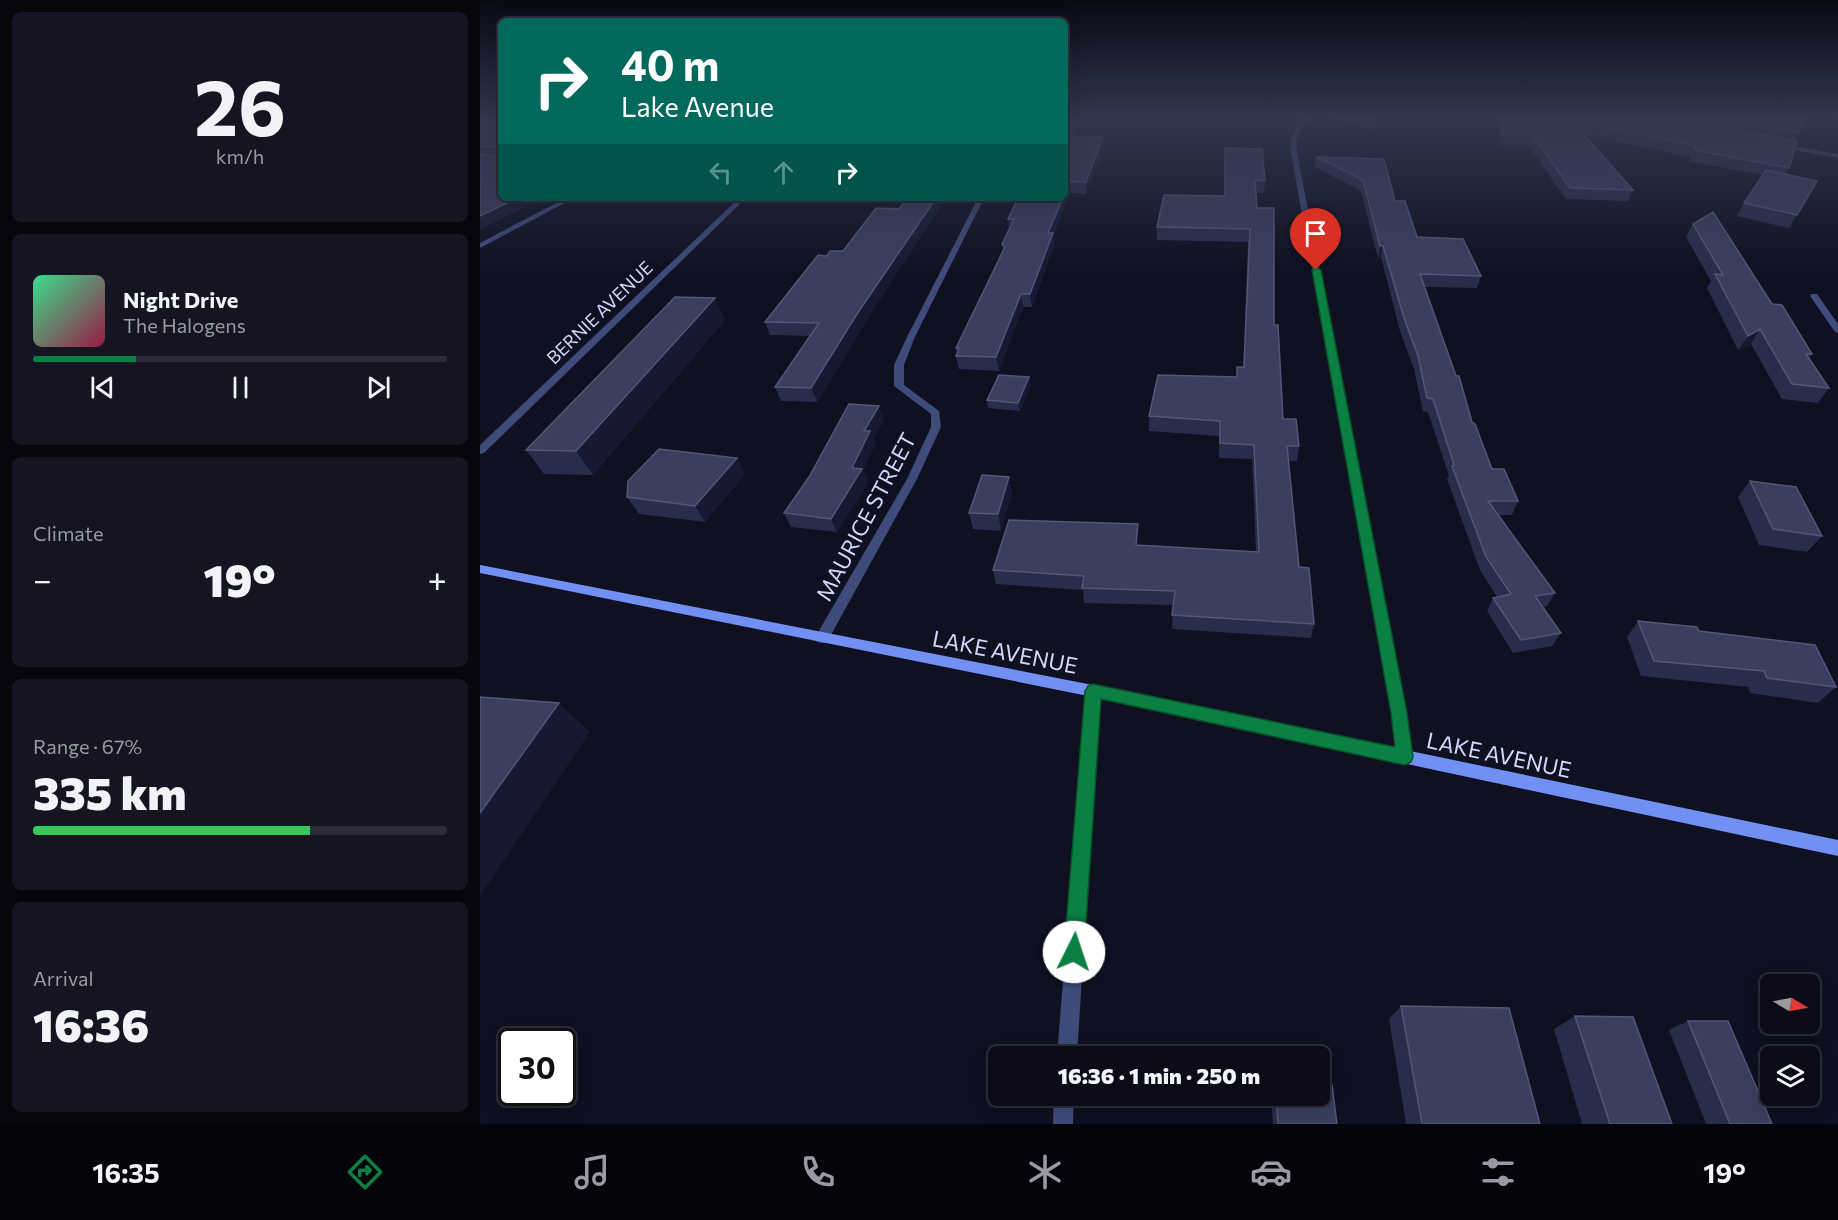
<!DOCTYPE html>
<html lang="en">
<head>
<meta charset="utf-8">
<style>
  :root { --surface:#0b0c18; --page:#141521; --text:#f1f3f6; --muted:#9a9ba2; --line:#2b2c37; --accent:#0b8043 }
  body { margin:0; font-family:Commissioner,sans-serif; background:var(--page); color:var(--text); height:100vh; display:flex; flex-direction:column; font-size:22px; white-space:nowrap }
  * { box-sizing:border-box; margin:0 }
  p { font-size:20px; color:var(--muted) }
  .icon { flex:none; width:33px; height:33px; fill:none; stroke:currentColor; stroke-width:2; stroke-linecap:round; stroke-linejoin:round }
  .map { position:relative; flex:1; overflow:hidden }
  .sheet { display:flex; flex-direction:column; gap:12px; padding:12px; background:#06070d; width:480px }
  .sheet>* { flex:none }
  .guide { position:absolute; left:18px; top:18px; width:570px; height:183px; border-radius:9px; box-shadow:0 6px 24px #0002,0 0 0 2px var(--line); background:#00695c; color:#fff; overflow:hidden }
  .needle { width:39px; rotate:100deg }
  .controls { position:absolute; left:1280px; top:974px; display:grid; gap:12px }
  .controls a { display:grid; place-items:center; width:60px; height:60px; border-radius:9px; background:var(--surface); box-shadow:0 6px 24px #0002,0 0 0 2px var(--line); font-size:30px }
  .speed { position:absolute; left:18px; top:1028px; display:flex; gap:12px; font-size:30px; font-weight:700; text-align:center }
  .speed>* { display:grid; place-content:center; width:78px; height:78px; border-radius:50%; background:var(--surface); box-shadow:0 6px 24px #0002,0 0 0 2px var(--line); line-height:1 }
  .speed .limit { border:3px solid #111; border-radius:9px; background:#fff; color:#111 }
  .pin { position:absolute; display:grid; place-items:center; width:51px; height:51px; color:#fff; margin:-62px -26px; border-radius:50% 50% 50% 0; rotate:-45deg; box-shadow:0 0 6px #0007 }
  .pin .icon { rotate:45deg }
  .me { position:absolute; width:66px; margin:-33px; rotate:4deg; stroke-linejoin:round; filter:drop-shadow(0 0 4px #0008) }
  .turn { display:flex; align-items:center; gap:21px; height:126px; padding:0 24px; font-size:27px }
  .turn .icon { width:78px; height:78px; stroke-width:2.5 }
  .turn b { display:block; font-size:42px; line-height:51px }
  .lanes { display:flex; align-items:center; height:57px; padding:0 24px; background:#0003; justify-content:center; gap:30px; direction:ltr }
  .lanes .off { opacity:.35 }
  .big { font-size:45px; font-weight:800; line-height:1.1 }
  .sheet .widget { flex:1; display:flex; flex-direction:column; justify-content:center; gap:9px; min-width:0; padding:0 21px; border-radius:9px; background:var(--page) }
  .sheet .dial { align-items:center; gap:0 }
  .dial b { font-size:78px; line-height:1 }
  .song { display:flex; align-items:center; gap:18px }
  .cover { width:72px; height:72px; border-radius:9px; background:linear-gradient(135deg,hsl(150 70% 55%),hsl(340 70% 35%)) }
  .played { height:6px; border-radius:3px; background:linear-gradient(90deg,var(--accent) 25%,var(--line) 25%) }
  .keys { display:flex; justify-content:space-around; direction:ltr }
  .heat { display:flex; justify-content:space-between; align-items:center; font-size:33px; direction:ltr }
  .charge { height:9px; border-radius:4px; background:linear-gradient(90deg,#34c759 67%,var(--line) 0) }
  .trip { position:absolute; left:508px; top:1046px; width:342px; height:60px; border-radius:9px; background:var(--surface); box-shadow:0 6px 24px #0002,0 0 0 2px var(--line); font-weight:800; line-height:60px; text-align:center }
  .tab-bar { display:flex; height:96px; justify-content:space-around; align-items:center; background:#04050a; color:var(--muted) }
  .tab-bar .icon { width:42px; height:42px }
  .tab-bar .on { color:var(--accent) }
  .tab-bar b { font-size:27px; color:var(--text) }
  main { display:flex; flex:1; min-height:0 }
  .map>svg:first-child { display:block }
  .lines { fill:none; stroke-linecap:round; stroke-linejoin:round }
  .minor { fill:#3e4b7b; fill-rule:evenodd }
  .secondary { fill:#728ff3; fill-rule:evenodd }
  .wall { fill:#2a2c4c }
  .shaded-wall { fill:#171933 }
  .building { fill:#3c3e5f; stroke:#535677; stroke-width:1.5 }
  .route { fill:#0b8043; stroke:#07532c; stroke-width:1.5 }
  .labels { text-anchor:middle; stroke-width:6; stroke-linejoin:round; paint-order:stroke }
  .far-street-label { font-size:18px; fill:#d2d8fb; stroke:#0f1020 }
  .street-label { font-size:22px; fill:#d2d8fb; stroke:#0f1020 }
</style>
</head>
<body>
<main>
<section class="sheet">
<div class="widget dial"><b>26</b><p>km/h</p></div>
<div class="widget">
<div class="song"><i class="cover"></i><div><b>Night Drive</b><p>The Halogens</p></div></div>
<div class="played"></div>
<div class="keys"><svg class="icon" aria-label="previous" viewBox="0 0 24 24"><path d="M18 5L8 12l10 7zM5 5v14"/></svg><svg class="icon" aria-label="pause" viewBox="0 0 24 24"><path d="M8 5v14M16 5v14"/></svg><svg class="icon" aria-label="next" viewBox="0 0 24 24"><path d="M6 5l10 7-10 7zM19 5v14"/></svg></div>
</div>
<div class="widget"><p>Climate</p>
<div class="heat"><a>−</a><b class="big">19°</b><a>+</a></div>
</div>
<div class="widget"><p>Range · 67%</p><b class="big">335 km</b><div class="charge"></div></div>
<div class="widget"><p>Arrival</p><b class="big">16:36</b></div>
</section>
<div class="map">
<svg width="1358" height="1124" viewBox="0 0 1358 1124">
  <rect width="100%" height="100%" fill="#0f1020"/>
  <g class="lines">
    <path class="minor" d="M826,117h7c-14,11 -18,18 -16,36l109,560 6,44 -2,5 -5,2 -5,-2 -2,-5 -6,-44 -101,-560c-1,-16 2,-27 15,-36z
      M1301,144l57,10v4l-59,-11z
      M86,198h8l-94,50v-5z
      M259,198h7l-262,255 -4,1v-9z
      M498,198h6l-70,141 -10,26v20l35,26 2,16 -24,52 -90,163 -5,1 -5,-1 -2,-4 2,-4 90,-155 24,-52v-13l-37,-28v-21l12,-26z
      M1331,294h6l21,30v9l-3,-1 -25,-36z
      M613,685l5,2 2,4 -23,365h-20l29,-365 2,-4z
      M574,1095h20l-1,29h-20z"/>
    <path class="secondary" d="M0,565l613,120 745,155v16l-745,-159 -613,-124z"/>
  </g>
  <path class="wall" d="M0,117l51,86 -51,26z
    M585,117h21l-8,19 26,12 -18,46 -16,-1 -17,43 1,10 -22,61h-9l-24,64 -40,-2 -3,-13 1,-3 -1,-5 47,-98 -1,-6 7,-15 -1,-10z
    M850,117h42l2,6 -1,7 -29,-8z
    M1020,117h40l1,8 9,-8h254l-5,16 -4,8 -6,27 -4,6 32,7 -28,47 -52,-12 7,-13 19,-28 -74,-14 2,-4 -106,-22 48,55 -5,11 -62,-2 -38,-54h-29z
    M745,148l40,33 -1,12h-8l1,15 17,117 9,94 16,27 -2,15h-9l11,106 15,57 -3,14 -139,-9 1,-24 -89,-2 -1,-13 -87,-6 -3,-14 145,-31v6l118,7 -4,-93 -33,-1v-22l-70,-5v-15l87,-39 1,-10h6l5,-125 -91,-2v-13l67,-31z
    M836,157l68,2 11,42 22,36 64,39 -4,12 -53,-1 48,135 20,47 26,32 -6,14h-14l57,78 -8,13 -4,1 18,26 -9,13 -39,7 -26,-42 6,-13 4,-1 -17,-27 -33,-91 2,-3 -21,-64 -5,-1 -9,-42 -14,-38 -19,-74 -3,1 -17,-67 -46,-24z
    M419,209l-37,119 -45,74 -36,-1 -6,-14 34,-51 -39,-1 -5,-13 62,-66 16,-5z
    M1213,224l79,80 40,50 -3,4 20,30 -11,15 -36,-4 -31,-55 -13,6 -31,-62 4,-7 -25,-44z
    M245,320l-132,155 -49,-1 -18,-24z
    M549,377l1,8 -10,26 -32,-3 -1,-8z
    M404,420l-11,19 2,6 -12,25 5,13 -31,49 -46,-5 -7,-14z
    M257,458l8,16 -40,48 -66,-8 -12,-17z
    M529,477l3,16 -11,38 -28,-2 -4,-16z
    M1270,481l72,55 -15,16 -48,-7 -21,-48z
    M1158,621l61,10 137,56 -18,16 -68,-10 -2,-6 -107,-11 -14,-39z
    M921,1006l139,118h-134l-17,-105z
    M1095,1016l97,108h-90l-28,-95z
    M1208,1021l84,103h-66l-37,-94z
    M791,1095h49l17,29h-64z"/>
  <path class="shaded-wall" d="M601,117h5l-12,30 -1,-11z
    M623,137l1,11 -18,46v-12z
    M589,181l1,12 -17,43 1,10 -22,61 -2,-13 18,-61 15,-35h2v-6z
    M38,198h22l-60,31v-13z
    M456,198h10l-84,130 -45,74 -6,-14 46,-74z
    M900,246h3l-2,11 -3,1z
    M541,294l2,13 -24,64 -3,-14z
    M235,298l10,22 -132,155 -17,-24z
    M1280,329l-9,15 -13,6 10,-14z
    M549,377l1,8 -10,26 -2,-8z
    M399,406l5,14 -11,19 2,6 -12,25 5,13 -31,49 -6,-13 21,-51 12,-37z
    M257,458l8,16 -40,48 -10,-16z
    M529,477l3,16 -11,38 -3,-17z
    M658,524v15l-1,20 -1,-14z
    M79,703l31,29 -110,164v-83z"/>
  <path class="building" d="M0,117h21v81h17l-38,18v-62l16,2 2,-7 -2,-2 -16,-1z
    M585,117h16l-8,19 30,1 -17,45 -17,-1 -4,11z
    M868,117h24l2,6z
    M1023,117h37l1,8 9,-8h109l138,24 -8,27 -95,-18 2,-4 -123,-24 60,68 -63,-2 -38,-54h-30z
    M1220,117h104l-5,16z
    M745,148l37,1 3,32 -10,-1 2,28h17v117h4l5,94h13l3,27h-12l12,121 10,1 5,56 -142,-9 3,-24 -93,-3 2,-12 -91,-6 16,-50 129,4 -2,21 123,7 -5,-107 -34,-2v-22l-71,-5 9,-41 79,2v-10h7l6,-138 -93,-2 7,-32 61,1z
    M836,157l68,2 11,42h10l12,36 46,2 18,37 -61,-2 36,102h3l13,46 3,2 17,45h12l14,32h-30l67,92 -20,3 26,37 -40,7 -28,-42 18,-4 -25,-37 -34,-91 2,-1 -21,-66 -6,-1 -9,-42 -14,-38 -21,-72h-3l-17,-66z
    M1286,170l51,11 -20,34 -53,-12z
    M427,198h29l-79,116 -46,74 -36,-1 44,-64 -54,-1 53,-67 9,1 3,-5h13l33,-43 23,1z
    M538,198h45l-15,35h5l-23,61h-9l-25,63 -40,-1 3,-8h-3l49,-101 -3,-3 12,-25h-6z
    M1233,212l59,92 10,1 30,49h-6l23,34 -37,-4 -32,-55 -12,7 -33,-62 8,1 -30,-51z
    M195,297l40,1 -139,153 -50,-1z
    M519,375l30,2 -11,26 -31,-3z
    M369,404l30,2 -15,25h6l-18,37 10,1 -31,50 -47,-6 25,-36z
    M179,449l78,9 -42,48 -68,-9 1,-16z
    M502,475l27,2 -11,37 -29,-1z
    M1270,481l46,6 26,49 -49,-7z
    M1158,621l59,6 2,4 116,14 21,42 -69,-9 -3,-7 -110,-10z
    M0,697l79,6 -79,110z
    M921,1006l108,2 31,116h-118z
    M1095,1016l58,1 39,107h-62z
    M1208,1021h40l44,103h-42z
    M840,1085h12l5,39h-59l-2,-29h44z"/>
  <linearGradient id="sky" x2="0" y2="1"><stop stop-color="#080912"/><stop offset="0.43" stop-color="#31374e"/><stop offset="1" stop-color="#31374e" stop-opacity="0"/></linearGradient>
  <rect width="1358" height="274" fill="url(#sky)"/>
  <path class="route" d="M836,267l5,3 86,443 6,44 -2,5 -6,3 -304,-66 -17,253 -3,8 -7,2 -7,-2 -3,-8 21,-261 3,-5 5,-2 302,63 -4,-34 -79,-443z"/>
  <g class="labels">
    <g class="far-street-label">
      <text transform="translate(120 313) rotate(-44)" y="6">BERNIE AVENUE</text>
    </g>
    <g class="street-label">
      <text transform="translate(386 517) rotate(-62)" y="8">MAURICE STREET</text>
      <text transform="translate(525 652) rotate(11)" y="8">LAKE AVENUE</text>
      <text transform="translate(1019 755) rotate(12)" y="8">LAKE AVENUE</text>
    </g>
  </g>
</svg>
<div class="controls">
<a><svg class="needle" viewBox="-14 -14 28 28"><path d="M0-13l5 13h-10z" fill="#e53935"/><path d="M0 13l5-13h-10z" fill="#9a9ba2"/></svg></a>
<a><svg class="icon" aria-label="layers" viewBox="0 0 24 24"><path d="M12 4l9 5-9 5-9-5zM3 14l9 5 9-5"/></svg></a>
</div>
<div class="speed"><div class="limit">30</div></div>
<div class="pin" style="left:836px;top:270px;background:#d93025"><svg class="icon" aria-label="arrive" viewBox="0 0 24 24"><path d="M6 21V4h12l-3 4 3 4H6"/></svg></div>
<svg class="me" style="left:594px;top:952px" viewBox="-20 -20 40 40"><circle r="19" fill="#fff"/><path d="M0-13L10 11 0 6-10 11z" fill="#0b8043"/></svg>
<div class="trip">16:36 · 1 min · 250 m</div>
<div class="guide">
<div class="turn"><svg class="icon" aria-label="right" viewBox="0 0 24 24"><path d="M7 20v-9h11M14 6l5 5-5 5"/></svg><div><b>40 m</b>Lake Avenue</div></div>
<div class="lanes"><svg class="icon off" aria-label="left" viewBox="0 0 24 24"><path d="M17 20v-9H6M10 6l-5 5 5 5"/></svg><svg class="icon off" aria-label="ahead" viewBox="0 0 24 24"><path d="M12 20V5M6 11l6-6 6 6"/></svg><svg class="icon" aria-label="right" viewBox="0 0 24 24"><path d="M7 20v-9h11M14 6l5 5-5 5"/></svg></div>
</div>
</div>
</main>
<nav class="tab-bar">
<b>16:35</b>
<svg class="icon on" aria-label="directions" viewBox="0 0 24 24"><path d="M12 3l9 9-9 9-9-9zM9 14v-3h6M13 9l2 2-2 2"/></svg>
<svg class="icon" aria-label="music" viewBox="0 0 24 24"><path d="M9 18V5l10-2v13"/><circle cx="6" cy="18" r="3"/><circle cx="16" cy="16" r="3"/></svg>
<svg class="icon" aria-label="phone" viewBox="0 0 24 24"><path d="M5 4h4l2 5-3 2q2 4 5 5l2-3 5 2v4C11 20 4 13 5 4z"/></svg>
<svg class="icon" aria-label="climate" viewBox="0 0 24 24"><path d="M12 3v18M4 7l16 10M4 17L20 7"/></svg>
<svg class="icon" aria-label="car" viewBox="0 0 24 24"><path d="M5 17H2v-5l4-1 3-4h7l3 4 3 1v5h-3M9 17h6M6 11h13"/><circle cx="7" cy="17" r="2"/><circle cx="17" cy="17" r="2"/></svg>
<svg class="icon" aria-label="filters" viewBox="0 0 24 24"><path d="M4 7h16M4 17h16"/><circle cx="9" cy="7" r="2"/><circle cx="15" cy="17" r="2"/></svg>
<b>19°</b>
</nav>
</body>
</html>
